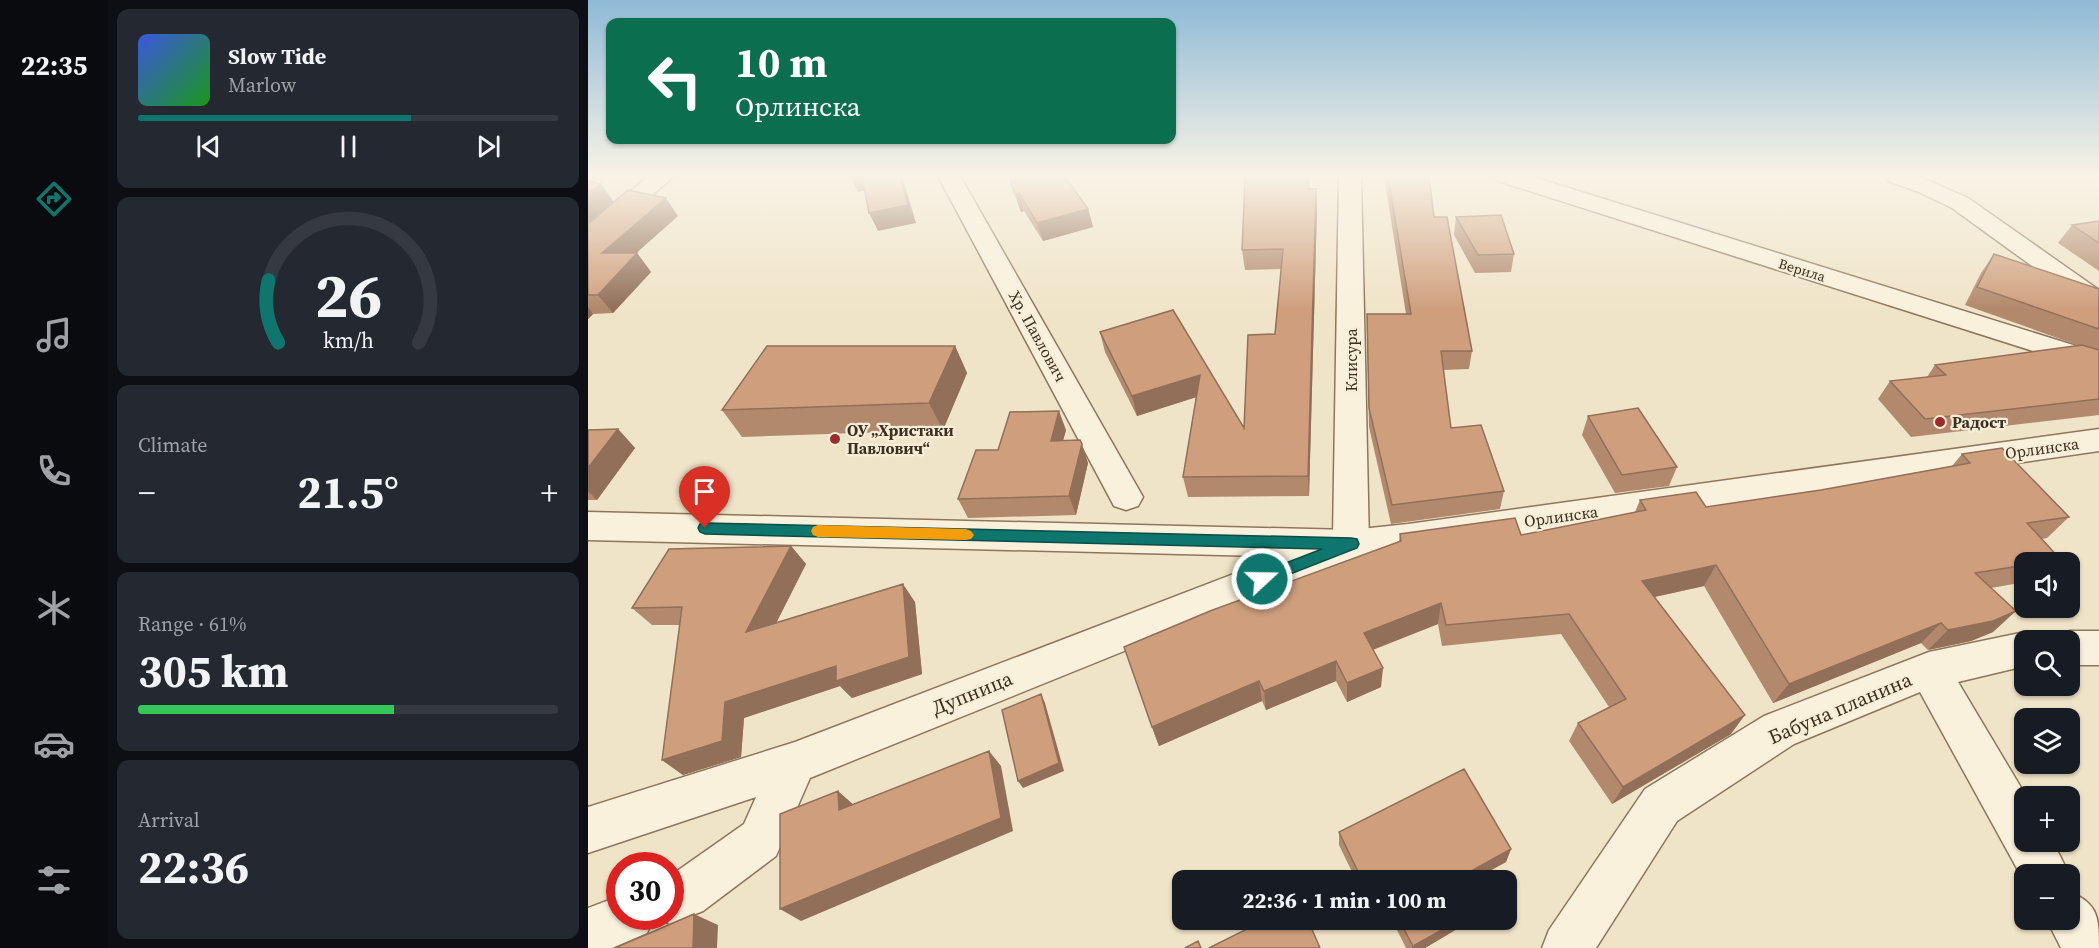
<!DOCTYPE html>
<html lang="en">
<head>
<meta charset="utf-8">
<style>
  :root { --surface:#171b24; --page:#242831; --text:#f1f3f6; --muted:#9ea1a6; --line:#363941; --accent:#0f766e }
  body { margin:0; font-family:"Source Serif 4",serif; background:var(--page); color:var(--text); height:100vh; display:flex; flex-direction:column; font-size:22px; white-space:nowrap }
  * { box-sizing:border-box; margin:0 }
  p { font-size:20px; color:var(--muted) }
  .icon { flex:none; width:33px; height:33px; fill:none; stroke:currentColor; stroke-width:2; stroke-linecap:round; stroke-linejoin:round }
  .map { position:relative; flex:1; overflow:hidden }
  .side { display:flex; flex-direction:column; gap:9px; padding:9px; background:#0d0f14; width:480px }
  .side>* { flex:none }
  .banner { position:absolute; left:18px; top:18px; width:570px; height:126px; border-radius:12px; box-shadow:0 2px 4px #0004; background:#0b6e4f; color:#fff; overflow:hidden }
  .buttons { position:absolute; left:1426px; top:552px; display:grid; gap:12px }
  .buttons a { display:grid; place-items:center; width:66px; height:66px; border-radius:12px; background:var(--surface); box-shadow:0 2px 4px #0004; font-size:30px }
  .speed { position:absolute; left:18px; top:852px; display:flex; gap:12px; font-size:30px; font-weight:700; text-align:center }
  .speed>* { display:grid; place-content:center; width:78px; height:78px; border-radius:50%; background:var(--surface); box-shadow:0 2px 4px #0004; line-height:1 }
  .speed .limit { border:9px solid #d22; background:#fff; color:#111 }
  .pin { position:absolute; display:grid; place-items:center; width:51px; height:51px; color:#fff; margin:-62px -26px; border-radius:50% 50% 50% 0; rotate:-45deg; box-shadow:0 0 6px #0007 }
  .pin .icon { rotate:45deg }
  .me { position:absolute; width:66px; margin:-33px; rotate:69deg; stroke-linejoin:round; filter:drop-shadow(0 0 4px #0008) }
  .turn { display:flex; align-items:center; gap:21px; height:126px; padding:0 30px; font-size:27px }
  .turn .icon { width:78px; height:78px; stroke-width:2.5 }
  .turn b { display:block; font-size:42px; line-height:51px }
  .big { font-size:45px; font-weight:700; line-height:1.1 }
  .side .card { flex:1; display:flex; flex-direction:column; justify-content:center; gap:9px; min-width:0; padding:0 21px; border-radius:12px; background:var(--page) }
  .side .dial { align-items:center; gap:0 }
  .dial svg { height:156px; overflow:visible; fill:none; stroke:var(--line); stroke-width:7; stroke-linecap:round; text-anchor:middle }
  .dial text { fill:var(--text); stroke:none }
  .song { display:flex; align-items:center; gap:18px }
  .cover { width:72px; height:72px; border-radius:9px; background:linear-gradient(135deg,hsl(230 70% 55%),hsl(120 70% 35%)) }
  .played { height:6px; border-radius:3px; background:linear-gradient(90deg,var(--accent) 65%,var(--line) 65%) }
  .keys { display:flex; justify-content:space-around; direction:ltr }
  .heat { display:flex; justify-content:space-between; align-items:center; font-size:33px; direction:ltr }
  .charge { height:9px; border-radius:4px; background:linear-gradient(90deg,#34c759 61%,var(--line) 0) }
  .trip { position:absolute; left:584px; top:870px; width:345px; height:60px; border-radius:12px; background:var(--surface); box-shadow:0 2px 4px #0004; font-weight:700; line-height:60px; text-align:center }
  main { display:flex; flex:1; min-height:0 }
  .tab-bar { display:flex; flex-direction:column; width:108px; justify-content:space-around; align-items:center; background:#090b0e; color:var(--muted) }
  .tab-bar .icon { width:42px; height:42px }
  .tab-bar .on { color:var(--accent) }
  .tab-bar b { font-size:27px; color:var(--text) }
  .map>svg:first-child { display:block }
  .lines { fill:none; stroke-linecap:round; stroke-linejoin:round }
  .minor-casing { stroke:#8d765c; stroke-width:3 }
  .tertiary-casing { stroke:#8d765c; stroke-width:3 }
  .minor { fill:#faf1dc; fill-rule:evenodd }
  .tertiary { fill:#faf1dc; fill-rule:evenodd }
  .wall { fill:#b2896c }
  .shaded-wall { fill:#916f58 }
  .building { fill:#cf9f7d; stroke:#916f58; stroke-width:1.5 }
  .route { fill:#0f766e; stroke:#0a4d48; stroke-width:1.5 }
  .slow { fill:#f59e0b }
  .poi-dot { fill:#9e2a2b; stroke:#f7eed8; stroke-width:2 }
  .labels { text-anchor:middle; stroke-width:4.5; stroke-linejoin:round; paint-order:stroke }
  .far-street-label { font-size:14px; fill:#3d2e20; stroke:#f7eed8 }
  .street-label { font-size:16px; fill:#3d2e20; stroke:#f7eed8 }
  .poi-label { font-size:16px; font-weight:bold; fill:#3d2e20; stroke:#f7eed8; text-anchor:start }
  .near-street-label { font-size:20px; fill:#3d2e20; stroke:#f7eed8 }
</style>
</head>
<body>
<main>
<nav class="tab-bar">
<b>22:35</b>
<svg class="icon on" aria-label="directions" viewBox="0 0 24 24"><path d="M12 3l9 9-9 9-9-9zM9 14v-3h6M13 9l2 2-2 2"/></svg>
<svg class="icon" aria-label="music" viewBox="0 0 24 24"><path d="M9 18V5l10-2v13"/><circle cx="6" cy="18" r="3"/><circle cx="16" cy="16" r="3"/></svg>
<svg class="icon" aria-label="phone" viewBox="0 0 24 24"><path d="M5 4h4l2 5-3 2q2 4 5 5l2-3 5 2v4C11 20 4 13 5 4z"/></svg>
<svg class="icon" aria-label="climate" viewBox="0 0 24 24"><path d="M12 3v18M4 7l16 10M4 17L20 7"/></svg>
<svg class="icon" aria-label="car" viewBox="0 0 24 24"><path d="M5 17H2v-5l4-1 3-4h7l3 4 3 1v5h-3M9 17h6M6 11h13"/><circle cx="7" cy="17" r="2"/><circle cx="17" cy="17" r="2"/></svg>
<svg class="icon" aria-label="filters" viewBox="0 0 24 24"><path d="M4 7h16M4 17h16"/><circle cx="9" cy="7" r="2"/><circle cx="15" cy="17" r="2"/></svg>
</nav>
<section class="side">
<div class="card">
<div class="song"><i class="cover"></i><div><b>Slow Tide</b><p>Marlow</p></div></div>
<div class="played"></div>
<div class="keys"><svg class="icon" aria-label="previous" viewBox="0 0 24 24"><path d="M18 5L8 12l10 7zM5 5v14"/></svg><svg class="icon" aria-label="pause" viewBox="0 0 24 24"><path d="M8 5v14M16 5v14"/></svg><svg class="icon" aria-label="next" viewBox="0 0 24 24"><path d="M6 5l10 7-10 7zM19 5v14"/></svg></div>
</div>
<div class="card dial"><svg viewBox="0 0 100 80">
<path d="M14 69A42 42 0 1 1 86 69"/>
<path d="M14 69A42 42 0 0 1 9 37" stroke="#0f766e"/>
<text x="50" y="56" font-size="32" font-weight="700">26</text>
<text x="50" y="72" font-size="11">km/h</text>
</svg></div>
<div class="card"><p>Climate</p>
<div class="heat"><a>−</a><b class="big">21.5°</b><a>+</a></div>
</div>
<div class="card"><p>Range · 61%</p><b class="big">305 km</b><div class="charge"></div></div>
<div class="card"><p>Arrival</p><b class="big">22:36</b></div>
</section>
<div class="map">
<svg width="1511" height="948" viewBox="0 0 1511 948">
  <rect width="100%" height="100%" fill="#f0e4c8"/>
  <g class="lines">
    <g class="minor-casing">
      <path id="minor" d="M61,176h25l-77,67 -9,2v-19z
        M350,176h22l183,321 -5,9 -12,4 -12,-4z
        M751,176h22l8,368 -5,10 -554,224 -34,78 -73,55 -33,13 -16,-7 -7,16 -35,15h-24v-40l32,-12v20h50v-40l74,-52 12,-27 -168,56v-46l207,-65 538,-206z
        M907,176h35l569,177v19l-601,-191z
        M1297,176h33l50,22 131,92v20l-9,-2 -138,-100 -33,-16 -31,-11z
        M1482,631h29v34h-29v-25h-16l2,-4z
        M1437,632l14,5 2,3h-16v26l-67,16 68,114 -1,46h28l16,32h-44v9l-105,-191 -126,52 -117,77 -81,127h-54l7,-18 96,-141 119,-73 165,-64z
        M1482,892c29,12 29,27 29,56h-38l-14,-28h23z"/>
    </g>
    <g class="tertiary-casing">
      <path id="tertiary" d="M1511,429v22l-691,101 -57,6 -763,-18v-28l763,18 57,-6z"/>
    </g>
    <use href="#minor" class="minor"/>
    <use href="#tertiary" class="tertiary"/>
  </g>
  <path class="wall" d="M420,176h57l23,33 5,18 -50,14 -19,-30 -3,1z
    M796,176h45l5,41 38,134 -3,18 -26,1 8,58 53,63 -4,18 -109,15 -22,-97 -2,-94v-19h39z
    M721,189l8,19 -8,288 -121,1 -5,-20 13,-80 -59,19 -32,-64 -5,-20 144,96 31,-94 6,-65 -36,1 -3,-20z
    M90,216l-42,37h1l14,19 -38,41 -20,1 -5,5v-95z
    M868,217l58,37 -3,18 -36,1 -21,-38z
    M1511,221v50l-41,-28 14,-18z
    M1406,254l105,35v126l-188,22 -33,-38 12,-18 37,-4 8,-12 145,-19 -115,-41 16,-32z
    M367,346l12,27 -24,57 -201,7 -20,-27z
    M1000,416l89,51 -8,19 -54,7 -33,-58z
    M30,429l17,19 -38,52h-9v-70z
    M478,430l-3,10 25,23 -12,52 -108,3 -10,-19 40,-49z
    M1374,454l107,63 -22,21 -5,1 18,20 -4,3h-31v20l-34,6 2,44 -22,9 -43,9 -7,-7 -148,60 -69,-117 -50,11 77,137 -119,70 -43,-63 9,-18 31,-16 -48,-73 -119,12 -4,-22 -65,26 8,37 -34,15 -11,-21 -70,29 -4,-9 -103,45 -7,-19 247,-185 1,-8 121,1 114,-23 5,-12 66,7 115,-17 131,-24z
    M203,546l15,18 -30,59 139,-21 7,72 -70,24 -12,-12 -96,32 -3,39 -58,18 -21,-15 18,-135h-28l-20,-17z
    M751,832l172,17 -5,13 -33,18h-117l-17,-35z
    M786,920h91l-3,6 -37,22h-19l-13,-26 -14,8z"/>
  <path class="shaded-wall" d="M263,176h12l6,13 -11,3z
    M312,176h2l14,47 -38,8 -9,-18z
    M13,184l13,18 -26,21v-29z
    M728,189l1,19 -8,288 -1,-20z
    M431,193l5,18 -3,1 -6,-18z
    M78,198l12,18 -62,55 -14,-18z
    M500,209l5,18 -50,14 -6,-18z
    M49,253l14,19 -38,41 -15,-18z
    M0,307l5,7 -5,5z
    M367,346l12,27 -24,57 -14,-27z
    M612,375l3,20 -66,21 -5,-20z
    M471,411l7,19 -8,29 -7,-18z
    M30,429l17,19 -38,52 -9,-9v-23z
    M494,444l6,19 -12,52 -7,-19z
    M203,546l15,18 -43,85 -17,-17z
    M1128,565l-12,21 -72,16 10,-21z
    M315,584l12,18 7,72 -70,24 -12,-12 -96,32 -3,39 -58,18 -21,-15 63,-58z
    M853,603l-3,21 -74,29v-20z
    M1428,611l-23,21 -22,9 -43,9 20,-20z
    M1353,623l-20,20 -148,60 16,-19z
    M748,661v20l-70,29 -2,-19z
    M795,668l-2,19 -34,15v-19z
    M671,681l3,20 -103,45 -7,-19z
    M453,694l4,9 19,68 -41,17 -5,-7z
    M1157,715l-14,19 -119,70 11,-17z
    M401,751l12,15 12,65 -212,90 -21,-12z
    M250,791l17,15 -16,4z
    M923,849l-5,13 -33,18h-18z
    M106,914l24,11 -1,23h-24z
    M792,920h13v2l-14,8z
    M872,920h5l-3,6 -37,22h-13l1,-2z"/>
  <path class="building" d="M274,176h38l8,29 -39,8z
    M421,176h56l23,33 -51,14 -18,-30 -4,1z
    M696,176h24l1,13h7l-8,287 -125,1 17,-102 -68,21 -32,-64 73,-22 71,118 4,-93 27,-1 8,-85 -41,1 3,-72z
    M800,176h41l5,41h13l25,134h-31l10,77 30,-3 23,66 -112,14 -23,-97 -2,-94h44z
    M0,181l13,3 -13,10z
    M40,190l38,8 -64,55h35l-39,42h-10v-71z
    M913,215l13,39 -36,1 -22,-38z
    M1511,221v22l-27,-18z
    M1406,254l105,35v40l-122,-42z
    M1494,345l17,5v49l-174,20 -35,-38 56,-6 -11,-10z
    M179,346h188l-26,57 -207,7z
    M1050,408l39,59 -55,8 -34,-59z
    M471,411l-8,30 29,-1 2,4 -13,52 -111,3 18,-49h22l12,-38z
    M30,429l-30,39v-38z
    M1414,448l67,69 -42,6 33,36 -22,3h-13v3l-50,8 41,38 -23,10 -45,9 -7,-7 -152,61 -73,-119 -74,16 103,134 -122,72 -45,-64 48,-24 -57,-85 -123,11 -5,-22 -77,30 19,35 -36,15 -11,-22 -72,30 -5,-10 -107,46 -28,-80 86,-36 191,-70 -1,-7 115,-16 6,17 125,-25 -6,-10 56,-8 10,15 115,-17 149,-27 -8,-9z
    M203,546l-45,86 157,-48 6,73 -73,24v-15l-111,36 -3,39 -60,19 20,-153 -50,1 37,-59z
    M453,694l18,69 -41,18 -16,-71z
    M401,751l12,67 -221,91v-95l58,-23 1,19z
    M876,769l47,80 -56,31h-93l-23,-48z
    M106,914l-1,34h-78z
    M677,920h43l12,28h-111z
    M811,920h61l-47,26z
    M610,941l3,7h-16z"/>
  <linearGradient id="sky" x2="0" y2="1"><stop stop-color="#8fbad6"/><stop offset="0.57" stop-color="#f8f3e6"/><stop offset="1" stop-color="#f8f3e6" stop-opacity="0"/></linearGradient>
  <rect width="1511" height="309" fill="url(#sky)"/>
  <path class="route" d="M117,523l646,15 6,1 2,5 -2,4 -95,37 -5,-2 -2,-4 2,-5 65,-25 -617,-15 -5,-2 -2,-4 2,-4z"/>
  <path class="slow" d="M230,525l148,4 5,2 3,4 -3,4 -5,1 -148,-3 -5,-2 -2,-4 2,-4z"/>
  <g class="poi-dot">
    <circle cx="1352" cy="422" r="6"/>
    <circle cx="247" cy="439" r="6"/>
  </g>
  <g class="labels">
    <g class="far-street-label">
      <text transform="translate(1214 270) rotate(17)" y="5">Верила</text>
    </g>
    <g class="street-label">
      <text transform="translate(450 336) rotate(61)" y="6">Хр. Павлович</text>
      <text transform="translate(763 360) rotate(-90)" y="6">Клисура</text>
      <text transform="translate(1454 448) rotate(-8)" y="6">Орлинска</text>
      <text transform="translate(973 516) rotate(-8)" y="6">Орлинска</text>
    </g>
    <g class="poi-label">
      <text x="1364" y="428">Радост</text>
      <text x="259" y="436">ОУ „Христаки<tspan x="259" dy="18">Павлович“</tspan></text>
    </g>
    <g class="near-street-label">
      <text transform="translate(384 693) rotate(-22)" y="7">Дупница</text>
      <text transform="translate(1252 708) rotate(-23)" y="7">Бабуна планина</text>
    </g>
  </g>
</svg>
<div class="buttons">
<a><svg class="icon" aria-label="sound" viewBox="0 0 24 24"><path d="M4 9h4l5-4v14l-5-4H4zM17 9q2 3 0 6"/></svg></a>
<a><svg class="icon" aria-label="search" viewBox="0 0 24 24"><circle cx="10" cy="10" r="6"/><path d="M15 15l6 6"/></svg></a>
<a><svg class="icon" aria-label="layers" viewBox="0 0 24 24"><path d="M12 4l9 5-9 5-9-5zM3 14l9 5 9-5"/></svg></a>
<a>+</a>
<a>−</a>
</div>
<div class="speed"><div class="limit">30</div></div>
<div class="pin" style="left:117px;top:528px;background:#d93025"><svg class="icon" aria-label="arrive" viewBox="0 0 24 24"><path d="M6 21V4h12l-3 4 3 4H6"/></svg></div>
<svg class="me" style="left:674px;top:579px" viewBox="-20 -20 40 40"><circle r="17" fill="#0f766e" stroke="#fff" stroke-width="3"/><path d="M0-11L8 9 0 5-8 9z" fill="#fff"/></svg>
<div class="trip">22:36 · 1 min · 100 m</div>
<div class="banner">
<div class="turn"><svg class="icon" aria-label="left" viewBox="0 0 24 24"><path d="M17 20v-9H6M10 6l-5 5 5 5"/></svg><div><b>10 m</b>Орлинска</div></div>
</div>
</div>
</main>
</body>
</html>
